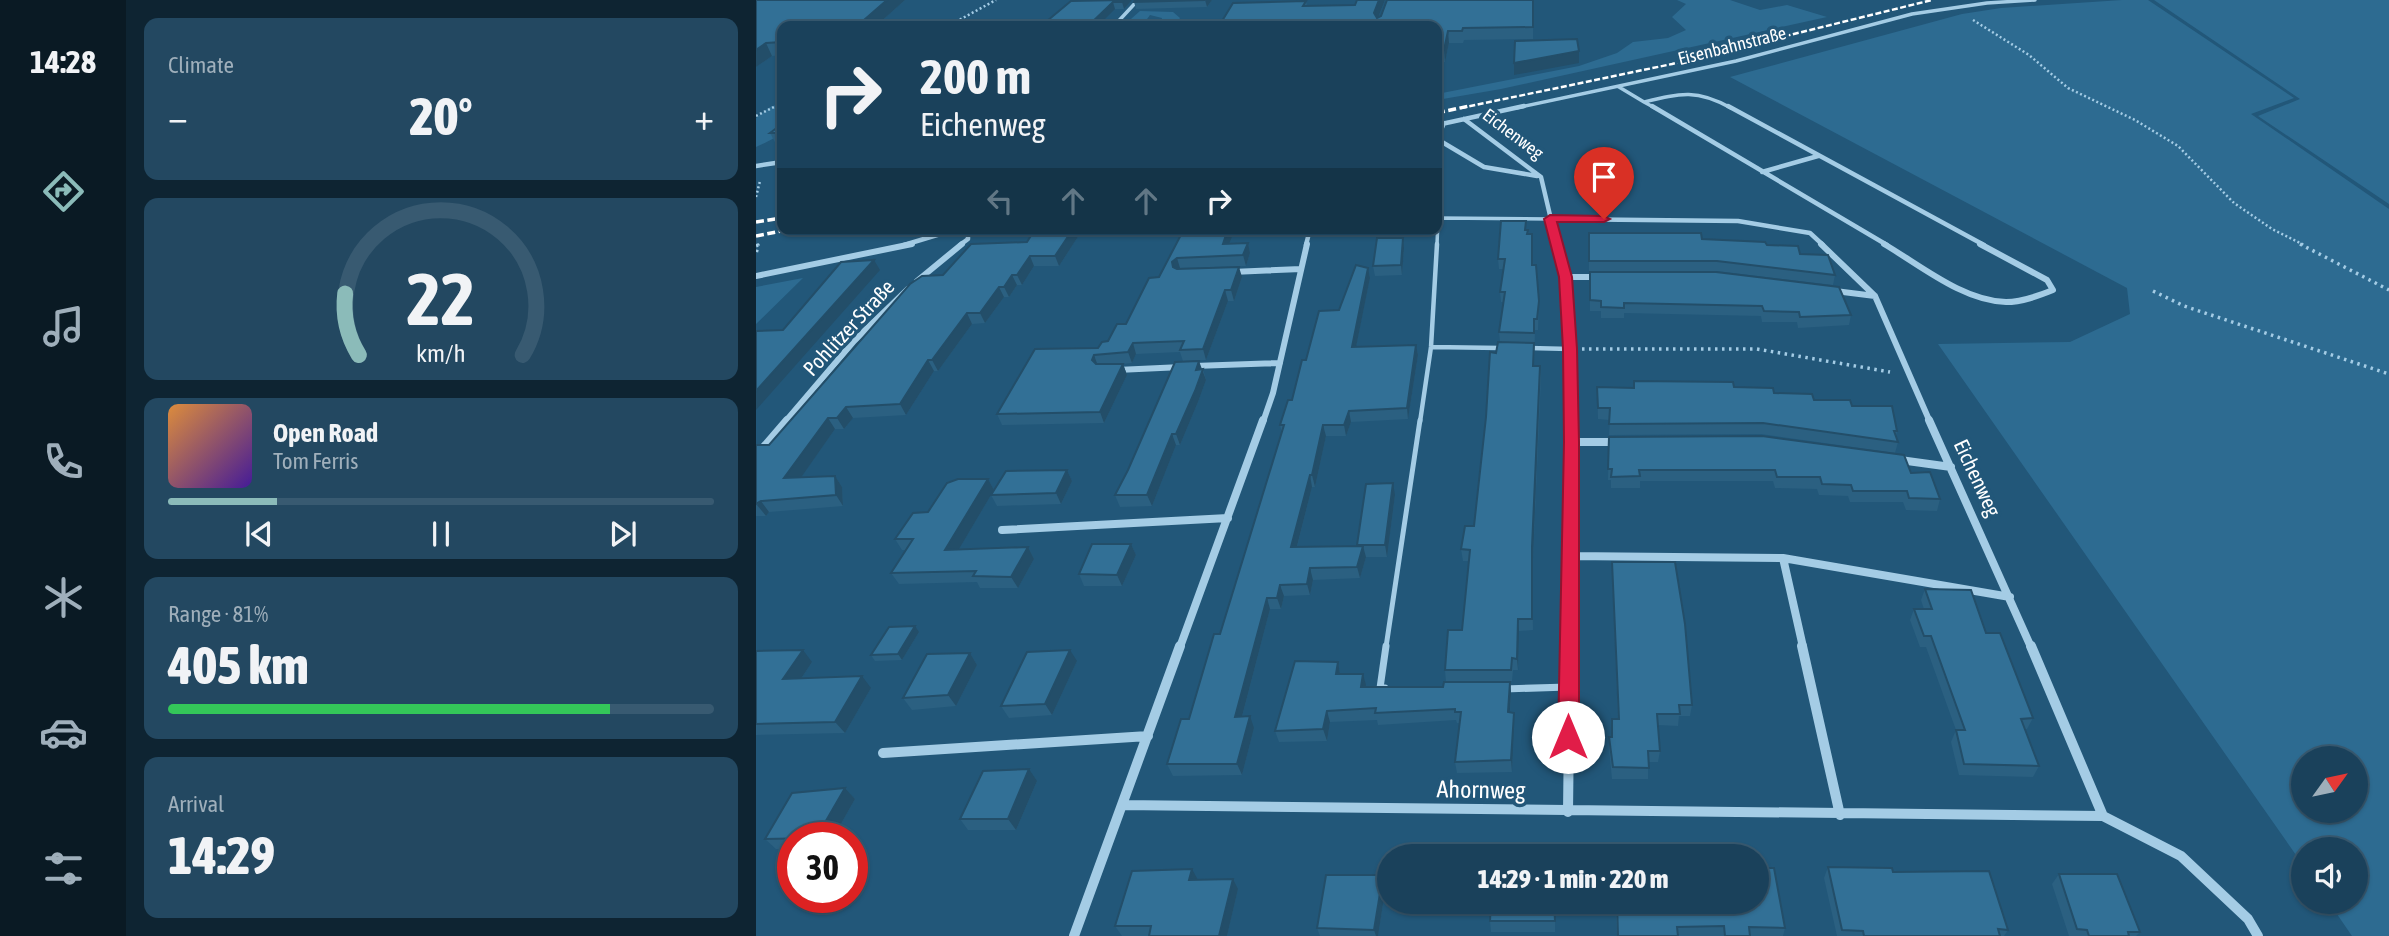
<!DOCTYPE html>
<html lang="en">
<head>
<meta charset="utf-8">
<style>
  :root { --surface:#1a415b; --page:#234861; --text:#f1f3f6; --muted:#9fafbb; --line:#385a71; --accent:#8bbbb9 }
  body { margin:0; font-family:"Asap Condensed",sans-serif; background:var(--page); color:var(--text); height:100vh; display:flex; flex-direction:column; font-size:26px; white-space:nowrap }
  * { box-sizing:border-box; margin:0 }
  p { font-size:23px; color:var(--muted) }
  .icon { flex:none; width:38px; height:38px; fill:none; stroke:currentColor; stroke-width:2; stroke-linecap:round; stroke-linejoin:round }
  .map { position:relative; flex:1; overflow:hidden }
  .panel { display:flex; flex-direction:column; gap:18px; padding:18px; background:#0e2432; width:630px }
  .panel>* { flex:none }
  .hud { position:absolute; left:21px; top:21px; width:665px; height:214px; border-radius:14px; box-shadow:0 2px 5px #0004,0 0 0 2px var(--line); background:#1a415b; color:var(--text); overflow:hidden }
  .needle { width:46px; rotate:57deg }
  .tools { position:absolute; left:1535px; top:746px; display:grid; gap:14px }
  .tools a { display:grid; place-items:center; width:77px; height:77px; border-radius:50%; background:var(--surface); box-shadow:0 2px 5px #0004,0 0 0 2px var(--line); font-size:35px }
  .speed { position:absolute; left:21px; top:822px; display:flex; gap:14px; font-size:35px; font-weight:700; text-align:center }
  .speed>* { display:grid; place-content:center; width:91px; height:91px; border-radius:50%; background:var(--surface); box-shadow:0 2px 5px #0004,0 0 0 2px var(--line); line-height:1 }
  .speed .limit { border:10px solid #d22; background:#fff; color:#111 }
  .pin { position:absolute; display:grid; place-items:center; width:60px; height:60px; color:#fff; margin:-72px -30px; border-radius:50% 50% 50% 0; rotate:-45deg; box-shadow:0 0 7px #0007 }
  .pin .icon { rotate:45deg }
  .me { position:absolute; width:77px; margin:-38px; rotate:0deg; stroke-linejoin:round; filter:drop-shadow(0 0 5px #0008) }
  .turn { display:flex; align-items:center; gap:24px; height:147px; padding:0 28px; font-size:32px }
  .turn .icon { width:91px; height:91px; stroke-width:2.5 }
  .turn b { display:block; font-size:49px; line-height:60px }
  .lanes { display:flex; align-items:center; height:66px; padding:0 28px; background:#0003; justify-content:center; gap:35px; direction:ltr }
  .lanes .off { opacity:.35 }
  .big { font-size:52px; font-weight:800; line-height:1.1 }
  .panel .widget { flex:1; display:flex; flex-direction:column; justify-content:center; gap:10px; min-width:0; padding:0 24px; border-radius:14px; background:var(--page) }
  .panel .dial { align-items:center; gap:0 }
  .dial svg { height:182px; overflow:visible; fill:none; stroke:var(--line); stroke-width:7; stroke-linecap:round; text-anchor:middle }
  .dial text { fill:var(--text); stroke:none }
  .song { display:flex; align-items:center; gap:21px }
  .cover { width:84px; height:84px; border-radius:10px; background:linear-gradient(135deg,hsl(30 70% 55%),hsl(260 70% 35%)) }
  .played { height:7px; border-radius:4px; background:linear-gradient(90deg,var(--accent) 20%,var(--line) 20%) }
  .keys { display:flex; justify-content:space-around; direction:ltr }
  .heat { display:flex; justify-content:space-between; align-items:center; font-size:38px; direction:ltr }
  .charge { height:10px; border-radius:5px; background:linear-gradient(90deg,#34c759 81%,var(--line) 0) }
  .trip { position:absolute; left:621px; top:844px; width:392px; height:70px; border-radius:35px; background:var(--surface); box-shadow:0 2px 5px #0004,0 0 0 2px var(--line); font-weight:800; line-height:70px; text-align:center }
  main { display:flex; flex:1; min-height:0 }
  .tab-bar { display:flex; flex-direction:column; width:126px; justify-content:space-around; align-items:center; background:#0a1a24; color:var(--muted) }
  .tab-bar .icon { width:49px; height:49px }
  .tab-bar .selected { color:var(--accent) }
  .tab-bar b { font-size:32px; color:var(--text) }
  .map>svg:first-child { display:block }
  .green { fill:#2d6b91; fill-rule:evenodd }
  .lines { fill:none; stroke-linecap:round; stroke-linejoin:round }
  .path-far1 { stroke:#a4cce5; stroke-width:2.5; stroke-dasharray:2 2.5; stroke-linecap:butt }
  .path { stroke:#a4cce5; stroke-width:3.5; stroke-dasharray:2.5 4.5; stroke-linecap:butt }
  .lane-far3 { stroke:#a4cce5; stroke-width:3.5 }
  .lane-far2 { stroke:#a4cce5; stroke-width:4.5 }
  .lane-far1 { stroke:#a4cce5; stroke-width:5 }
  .lane { stroke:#a4cce5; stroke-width:7 }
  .street-far4 { stroke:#a4cce5; stroke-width:3.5 }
  .street-far3 { stroke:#a4cce5; stroke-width:4.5 }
  .street-far2 { stroke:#a4cce5; stroke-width:6 }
  .street-far1 { stroke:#a4cce5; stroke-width:8 }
  .street { stroke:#a4cce5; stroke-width:10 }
  .rail-far1 { stroke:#fff; stroke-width:2.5; stroke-dasharray:6 2.5; stroke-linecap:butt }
  .rail { stroke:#fff; stroke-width:3.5; stroke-dasharray:8 3.5; stroke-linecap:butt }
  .wall { fill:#2b6081 }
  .shaded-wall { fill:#234e69 }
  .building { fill:#327096; stroke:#234e69; stroke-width:2 }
  .route { fill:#e11d48; stroke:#92132f; stroke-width:2 }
  .labels { text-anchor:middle; stroke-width:7; stroke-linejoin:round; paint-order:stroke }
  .far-street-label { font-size:18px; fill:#fff; stroke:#225779 }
  .street-label { font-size:21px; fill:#fff; stroke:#225779 }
  .near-street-label { font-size:24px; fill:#fff; stroke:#225779 }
</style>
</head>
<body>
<main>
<nav class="tab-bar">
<b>14:28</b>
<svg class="icon selected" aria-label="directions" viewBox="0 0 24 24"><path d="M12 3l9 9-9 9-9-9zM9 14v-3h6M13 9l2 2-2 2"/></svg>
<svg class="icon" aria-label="music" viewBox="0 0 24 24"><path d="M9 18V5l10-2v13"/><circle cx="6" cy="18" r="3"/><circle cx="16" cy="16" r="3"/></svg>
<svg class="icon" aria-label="phone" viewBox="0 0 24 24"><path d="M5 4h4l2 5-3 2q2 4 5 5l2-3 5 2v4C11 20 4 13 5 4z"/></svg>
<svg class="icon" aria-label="climate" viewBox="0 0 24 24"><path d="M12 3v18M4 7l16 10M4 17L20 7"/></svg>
<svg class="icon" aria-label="car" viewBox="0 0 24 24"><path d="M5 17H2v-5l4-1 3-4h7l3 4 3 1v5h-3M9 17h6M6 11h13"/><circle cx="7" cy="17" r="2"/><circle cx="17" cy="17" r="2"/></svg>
<svg class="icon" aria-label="filters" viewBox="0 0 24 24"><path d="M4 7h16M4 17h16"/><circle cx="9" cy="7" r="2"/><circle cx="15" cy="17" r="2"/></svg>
</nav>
<section class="panel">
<div class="widget"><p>Climate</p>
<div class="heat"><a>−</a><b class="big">20°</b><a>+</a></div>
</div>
<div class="widget dial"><svg viewBox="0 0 100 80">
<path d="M14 69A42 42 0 1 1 86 69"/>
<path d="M14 69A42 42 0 0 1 8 42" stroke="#8bbbb9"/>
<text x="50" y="56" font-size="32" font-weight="700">22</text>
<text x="50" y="72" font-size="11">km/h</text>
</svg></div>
<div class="widget">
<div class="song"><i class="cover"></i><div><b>Open Road</b><p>Tom Ferris</p></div></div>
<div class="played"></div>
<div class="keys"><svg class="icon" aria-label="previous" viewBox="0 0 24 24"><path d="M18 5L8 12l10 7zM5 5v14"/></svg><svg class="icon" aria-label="pause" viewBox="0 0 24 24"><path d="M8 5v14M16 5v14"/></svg><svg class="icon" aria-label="next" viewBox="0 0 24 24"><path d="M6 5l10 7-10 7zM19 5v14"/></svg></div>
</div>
<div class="widget"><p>Range · 81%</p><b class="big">405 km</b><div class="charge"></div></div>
<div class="widget"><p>Arrival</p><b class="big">14:29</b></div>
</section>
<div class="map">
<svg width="1633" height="936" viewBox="0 0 1633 936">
  <rect width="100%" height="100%" fill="#225779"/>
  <path class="green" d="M921,0h53l30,10 27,-5 40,12 -326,72 -64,11v-6l142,-28 38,-13 16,-11 35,-4 18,-8 -14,-13 14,-13z
    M1366,0h26l146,98 -43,16 138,95v727h-37l-24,-35h28v-52h-53v16l-365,-521 132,-2 60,-28 -3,-26 -397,-211 232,-63 39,-6zM1547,758h53v52h-53z
    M1398,0h235v204l-131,-88 42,-17z
    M384,11l33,1 7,6 -5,8h-15l2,-8 -12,-3 -8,11h-19z
    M26,103c0,31 3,31 -26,44v-29l14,-11z
    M47,278l-47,46v-37z"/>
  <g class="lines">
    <path class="path-far1" d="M1217,20l56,35 39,33 67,32 43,26 56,57 38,26 32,16
      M192,26l48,-26
      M0,116l26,-13
      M0,197l4,-16"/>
    <path class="path" d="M1544,244l89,46
      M0,246l2,-1 -2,9
      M1397,291l31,15 205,68
      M826,349h175l133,23"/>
    <path class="lane-far3" d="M681,245l1,-27 112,1"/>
    <path class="lane-far2" d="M675,347l70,1
      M773,348l41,1
      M664,422l11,-75 6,-103"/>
    <path class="lane-far1" d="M630,647l34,-227"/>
    <path class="lane" d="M629,688h-5l6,-42
      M748,689l64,-2"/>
    <path class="street-far4" d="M358,26l24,-26
      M863,87l25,15
      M888,102l11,6
      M888,102c37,-9 53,-13 87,6
      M760,108l220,-47 176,-47 75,-11 48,-3"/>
    <path class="street-far3" d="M896,106l235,139
      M972,106l256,139
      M708,119l77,58 16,68
      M688,123l-7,16 47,28 53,9
      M681,125l87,-19
      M0,166l26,-4
      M1006,172l56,-16
      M794,219l188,2 72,12 13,12
      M148,245l53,-16
      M204,245l8,-6v-10
      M550,245l4,-16"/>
    <path class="street-far2" d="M801,244l8,33 6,145
      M1065,244l54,52 55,126
      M1128,244c36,21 79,57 122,58 16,0 32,-6 47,-12l-6,-10 -67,-36
      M476,272l69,-3
      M0,276l156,-32
      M809,277h31
      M161,281l45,-37
      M1079,291l40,5
      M438,366l86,-3
      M361,370l65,-3
      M29,422l69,-81 54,-52
      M507,422l10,-29 34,-149"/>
    <path class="street-far1" d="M1173,420l102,227
      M816,442h45
      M0,456l31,-36
      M1144,460l51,7
      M246,530l226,-12
      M813,556l214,2 227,39
      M1027,558l20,89
      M424,647l83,-227
      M814,647l1,-227"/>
    <path class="street" d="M1046,646l38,169
      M1275,646l72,170 78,40 67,63 10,17
      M127,753l265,-17
      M366,805l981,11
      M812,812l2,-166
      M318,936l106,-290"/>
    <path class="rail-far1" d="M705,108l211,-44 260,-64"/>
    <path class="rail" d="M681,113l32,-7
      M0,222l26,-4
      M0,236l36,-7"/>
  </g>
  <path class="wall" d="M0,0h149l-29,26h-94v29l-10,1 -16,11z
    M328,0h48l-8,9h-9z
    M456,0l-5,7 -71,2 -2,-7z
    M601,0h28l-7,17 3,-1 6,-16h146v39l-69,1 -1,3h-14l-4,19h-8v-36h-218l14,-23 73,-2 1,5 48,-1z
    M26,124v19l-6,1 -6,-11z
    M327,229l-24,37h-25l-12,19h-5l-8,12h-5l-19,26 -13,1 -34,47h-4l-28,44 -53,3 -9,11h-9l-34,48 34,-1 7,11 1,19 -74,6 -3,4h-10v-71h13l174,-170 84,-33z
    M428,229l45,15 19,-1 2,10 -4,13 -66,2 -2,1 64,8 -8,24h-6l-22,59 -23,1 -3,-9 -44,2 -4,9 -10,1h1l4,11 -23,48 -102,2 -5,-11 111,-73 18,-17 33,-47z
    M771,230h1l11,71 -1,29h-3l-1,36h6l1,11 -8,182v71l-14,1 -1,39h-5l-1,11 -66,1 -1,-12 17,-40 7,-69h-6l-2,-12 13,-23 22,-173 4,-11 -1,-10 5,-30h-3l-1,-10 4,-23h-5l-1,-10z
    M833,233l113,6 65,6 33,9 35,21 -2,10 -117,-14h-127z
    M647,238l1,10 -2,27 -27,1 -2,-10z
    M612,268l2,10 -14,68 60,-1 2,10 -10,64 -57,3 -5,14h-20l-11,51h-3l-15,60 60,-1 38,-51 -8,62h-21l-6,21 -47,2 -3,15 -26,1 -3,13h-11l-28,108 12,11 -12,47 -69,1 -6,-12 22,-45 31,-85 62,-201 -2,-8 12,-25 14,-40 33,-50z
    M834,272l261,43 -2,10 -51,3 -1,-6h-35l-1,-6 -137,-3v5h-23v-7h-11z
    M445,369h2l3,11 -8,22 -18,43h-4l-24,61 -32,1 -5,-12z
    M841,387l37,1 100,-1 118,19 45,25 -1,5 2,6 -3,11 -134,-19 -152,1 1,-15 -12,-1z
    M853,437l302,36 29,26 -3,12 -31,-1 -3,-8h-53l-2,-6 -29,-1 -2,-6 -42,-1 -2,-7h-133v7h-29v-8h-3z
    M311,470l5,11 -11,23 -64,2 -6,-11z
    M232,479l6,11 -35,59 69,-2 6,12 -16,29h-38l-3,-6 -78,2 -8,-11 14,-23h-3l-7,-11 33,-27z
    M375,544l5,11 -14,31h-38l-5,-12z
    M856,562l80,143 -2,11h-11l-1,10 -20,-1 2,26 -2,11h-10v17h-36l-3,-31v-11h3l6,-18 -6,-146z
    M1169,589l61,44 47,85 -6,11h-2l14,37 -6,11 -74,-2 -8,-33 5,-12 -30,-83h-6l-10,-27 4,-11h10l-3,-9z
    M163,632l-17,28 -27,1 -4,-6z
    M0,651l56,11 -11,17 70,9 -26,45 -89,2z
    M214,653l7,12 -21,41 -44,4 -9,-12z
    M321,661l-25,54 -43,3 -8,-12z
    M582,662l2,12 26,11 -1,2h78l67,-5 1,11 -1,19 4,1v11l-2,48 -55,1 -2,-11 5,-39h-3l-1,-3 -78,5 -1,-5 -47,2 -3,19 -48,1 -4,-11z
    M281,781l-21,49h-48l-8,-11z
    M89,788l10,11 -22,39h-40v11h-17l-11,-10z
    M1072,867l180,63 -4,6h-167l-13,-58z
    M1303,874l81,58 -4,4h-67l-17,-52z
    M627,875l3,10 -8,51h-58l-3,-8z
    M442,880l40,9 -11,47h-105l-7,-10z
    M799,901v31h-64l-1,-11z
    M859,901h142l28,27 -2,8h-166z"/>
  <path class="shaded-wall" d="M131,0h18l-29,26h-9l-3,-6z
    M368,0h8l-8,9 -2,-7z
    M449,0h7l-5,7z
    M623,0h6l-10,25 -1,-12z
    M357,2l2,7 -17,17h-10z
    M84,21l2,5h-10z
    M692,31l1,12 -4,19 -1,-12z
    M10,43l6,13 -16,11v-17z
    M823,51v12l-65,12v-12z
    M317,229h10l-24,37 -4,-10z
    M472,229h7l-10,25 -2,-10z
    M647,238l1,10 -2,27 -1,-10z
    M492,243l2,10 -4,13 -3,-11z
    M274,256l4,10 -12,19 -5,-10z
    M421,258l3,10 -5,4 1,6 -4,-16z
    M118,260l6,10 -124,140v-19z
    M483,267l3,10 -8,24 -3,-11z
    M612,268l2,10 -16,79 -2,-10z
    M256,275l5,10 -8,12 -5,-10z
    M243,287l5,10 -19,26 -5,-10z
    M469,290l3,11 -22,59 -3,-11z
    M211,313l5,11 -34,47 -6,-11z
    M377,343l3,11 -4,9 -4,-11z
    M660,345l2,10 -10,64 -1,-11z
    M338,355l4,11 -2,5 -4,-11z
    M172,360l6,11 -28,44 -6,-11z
    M443,361l7,19 -8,22 -18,43 -4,-11z
    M367,364l4,11 -23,48 -4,-11z
    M784,366l-7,193v71l-1,-83z
    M90,407l7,11 -9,11 -7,-11z
    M593,411l2,11 -5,14 -2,-11z
    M72,418l7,11 -42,60 -9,-11z
    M567,425l3,11 -11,51 -3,-12z
    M416,434l4,11 -24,61 -5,-11z
    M311,470l5,11 -11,23 -5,-11z
    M554,475l2,12 -18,71 -3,-11z
    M79,476l7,11 1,19 -7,-11z
    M232,479l6,11 -42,71 -7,-11z
    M637,483l2,12 -8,62 -2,-12z
    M5,501l8,11 -3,4 -9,-11z
    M375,544l5,11 -14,31 -5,-11z
    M607,546l3,11 -6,21 -3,-11z
    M272,547l6,12 -16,29 -7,-11z
    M554,568l3,12 -3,15 -3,-11z
    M524,585l4,11 -3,13 -4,-11z
    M511,598l3,11 -31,119 -4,-11z
    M762,619l1,12 -1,39 -1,-11z
    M159,626l4,6 -17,28 -4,-6z
    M47,650l9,12 -19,29 -10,-12z
    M314,650l7,11 -25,54 -7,-11z
    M214,653l7,12 -21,41 -8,-11z
    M582,662l2,12h-4z
    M607,674l3,11 -3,14 -2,-12z
    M106,676l9,12 -26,45 -10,-11z
    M754,682l1,11 -2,31 -1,-12z
    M571,711l3,11 -3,19 -4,-12z
    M758,713v11l-2,48 -1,-12z
    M494,716l4,12 -12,47 -5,-11z
    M273,769l8,12 -21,49 -8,-11z
    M89,788l10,11 -22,39h-16z
    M436,869l6,11h-9z
    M627,875l3,10 -8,51h-2l-2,-6z
    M477,879l5,10 -11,47h-8z"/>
  <path class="building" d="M0,0h131l-23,20 -24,1 -8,5h-50v16l-16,1 -10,7z
    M368,0l-2,2h-9l-25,24h-47l30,-25z
    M379,0h70l-71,2z
    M601,0h22l-5,13 3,5 4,-2 6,-16h146v27l-70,1 -1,3h-14l-4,19h-7v-24h-218l14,-23 73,-2 -3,5 52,-1z
    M821,39l2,12 -65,12 1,-22z
    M26,124v9h-12z
    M745,221h25l-1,9h3l-1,4h5v31h4l3,36 -2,18h-3v14l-35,-1 6,-40h-5l5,-33h-7z
    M279,229h38l-18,27h-25l-13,19h-5l-8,12h-5l-19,26h-13l-35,47h-4l-28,44 -54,3 -9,11h-9l-44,60 51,-2 1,19 -75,6 -5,3v-59h13l141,-161 12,-8 21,-1 28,-31 56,-2z
    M428,229h44l-5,15 25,-1 -5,12 -66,3 -5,4 1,5 4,2 62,-2 -8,23h-6l-22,59 -23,1 4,-9 -51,2 -5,9 -34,3 -2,5 4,4h27l-23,48 -103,2 38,-65 63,-1 4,-6 6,-1 9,-17h9l23,-46 10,-1z
    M833,233h112l1,6 63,3 2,3 31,1 2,8 28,1 7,20 -118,-14h-128z
    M621,238h26l-2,27 -28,1z
    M118,260l-118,131v-60l27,-1 58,-68z
    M600,265l12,3 -16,79 64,-2 -9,63 -58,3 -5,14h-21l-11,50h-2l-19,72 72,-1 -6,21 -47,1 -3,16 -27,1 -3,13h-10l-32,119 15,-1 -13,48h-70l14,-45h8l25,-85h6l64,-209h-4l8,-25h4l10,-40h4l13,-49 20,-1z
    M834,272h126l123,15 12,28 -51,2 -1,-5 -35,-1 -2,-5 -138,-3v5l-23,-1v-6l-11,-1z
    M742,342l36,1 -1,23h7l-8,181v72h-14l-1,40 -5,-1 -1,12h-66l3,-40h14l8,-80 -9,-1 4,-23h9l12,-109 4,-65 6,1z
    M443,361l-3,9 7,-1 -8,22 -19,43h-4l-25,61h-32l13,-25 47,-108z
    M878,381l99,1 1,5 39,1 1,5 38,1 2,6h36l2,6h40l5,25h-3l4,11 -135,-19 -154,1 1,-16h-12l-1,-21 37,1z
    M1006,436l142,19 7,18 19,-1 10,27 -31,-1 -2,-7h-54l-2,-6 -29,-1 -2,-7h-43l-2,-7h-136l1,6 -29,1 1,-8h-4l1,-32z
    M311,470l-11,23 -65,2 15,-24z
    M202,479h30l-43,71 83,-3 -17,30 -38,-1 3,-5 -85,2 22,-34h-18l18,-26 15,-1 19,-29z
    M637,483l-8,62h-28l9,-61z
    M336,544h39l-14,31 -38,-1z
    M856,562h63l10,62 7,81h-13l1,9h-23l3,37h-12l1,17 -36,-1 -4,-30h3v-18h7z
    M1169,589l46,1 15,43h14l33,85 -12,1 18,47 -75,-2 -8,-34h9l-34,-94h-7l-10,-27h18z
    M159,626l-17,28 -27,1 18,-28z
    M47,650l-20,29 79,-3 -27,46 -79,2v-73z
    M314,650l-25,54 -44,2 26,-54z
    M214,653l-22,42 -45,3 24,-44z
    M539,661l43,1 -2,12h27l-2,13h82l1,-5h66l-2,30 6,1 -3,47 -56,2 6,-50h-6v-3l-80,4 1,-5 -49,3 -4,18 -48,2z
    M273,769l-21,50h-48l23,-48z
    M89,788l-29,50 -51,1 27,-46z
    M1072,867l64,1 1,4 96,-1 19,59 -10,-1 2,7h-136l-1,-5 -21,-1z
    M1001,868h17l11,60 -36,-1 1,9h-25l-1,-10 -47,1 1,9h-60l-1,-35h140z
    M436,869l-3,11 44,-1 -14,57h-70l2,-10h-36l17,-55z
    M1303,874h58l23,58h-12l1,4h-40l-2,-6 -10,-1z
    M570,875h57l-9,55 -57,-2z
    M735,901h63l1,20h-65z"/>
  <path class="route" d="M794,215l54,1 6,3 -6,3h-47l15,55 5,72 2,93v295l-3,7 -8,2 -7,-2 -3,-7 6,-295 -1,-93 -4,-72 -15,-58z"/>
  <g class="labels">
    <g class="far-street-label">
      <text transform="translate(976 46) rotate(-14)" y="6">Eisenbahnstraße</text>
      <text transform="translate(757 134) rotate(37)" y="6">Eichenweg</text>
    </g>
    <g class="street-label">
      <text transform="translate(93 328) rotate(-47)" y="7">Pohlitzer Straße</text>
      <text transform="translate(1221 478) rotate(65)" y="7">Eichenweg</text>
    </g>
    <g class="near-street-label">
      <text transform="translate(725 790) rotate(1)" y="8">Ahornweg</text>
    </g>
  </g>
</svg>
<div class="tools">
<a><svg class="needle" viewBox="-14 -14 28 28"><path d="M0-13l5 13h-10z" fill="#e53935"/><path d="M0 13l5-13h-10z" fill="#9fafbb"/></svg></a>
<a><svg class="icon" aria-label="sound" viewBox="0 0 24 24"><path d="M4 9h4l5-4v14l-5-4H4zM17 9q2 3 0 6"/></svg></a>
</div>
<div class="speed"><div class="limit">30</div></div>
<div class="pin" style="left:848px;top:219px;background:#d93025"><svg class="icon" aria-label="arrive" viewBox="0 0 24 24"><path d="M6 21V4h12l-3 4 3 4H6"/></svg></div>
<svg class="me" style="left:812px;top:737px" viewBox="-20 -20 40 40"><circle r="19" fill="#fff"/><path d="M0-13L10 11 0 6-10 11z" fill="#e11d48"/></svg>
<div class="trip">14:29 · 1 min · 220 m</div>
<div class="hud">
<div class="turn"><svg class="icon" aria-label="right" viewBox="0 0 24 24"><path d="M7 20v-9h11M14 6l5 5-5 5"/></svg><div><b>200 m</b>Eichenweg</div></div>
<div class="lanes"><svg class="icon off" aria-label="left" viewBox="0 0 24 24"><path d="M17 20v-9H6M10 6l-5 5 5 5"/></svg><svg class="icon off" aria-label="ahead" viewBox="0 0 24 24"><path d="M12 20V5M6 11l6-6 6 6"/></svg><svg class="icon off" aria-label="ahead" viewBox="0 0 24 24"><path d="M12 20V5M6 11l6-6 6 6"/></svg><svg class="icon" aria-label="right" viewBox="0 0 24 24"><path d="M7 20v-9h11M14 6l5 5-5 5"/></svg></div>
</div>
</div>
</main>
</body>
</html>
